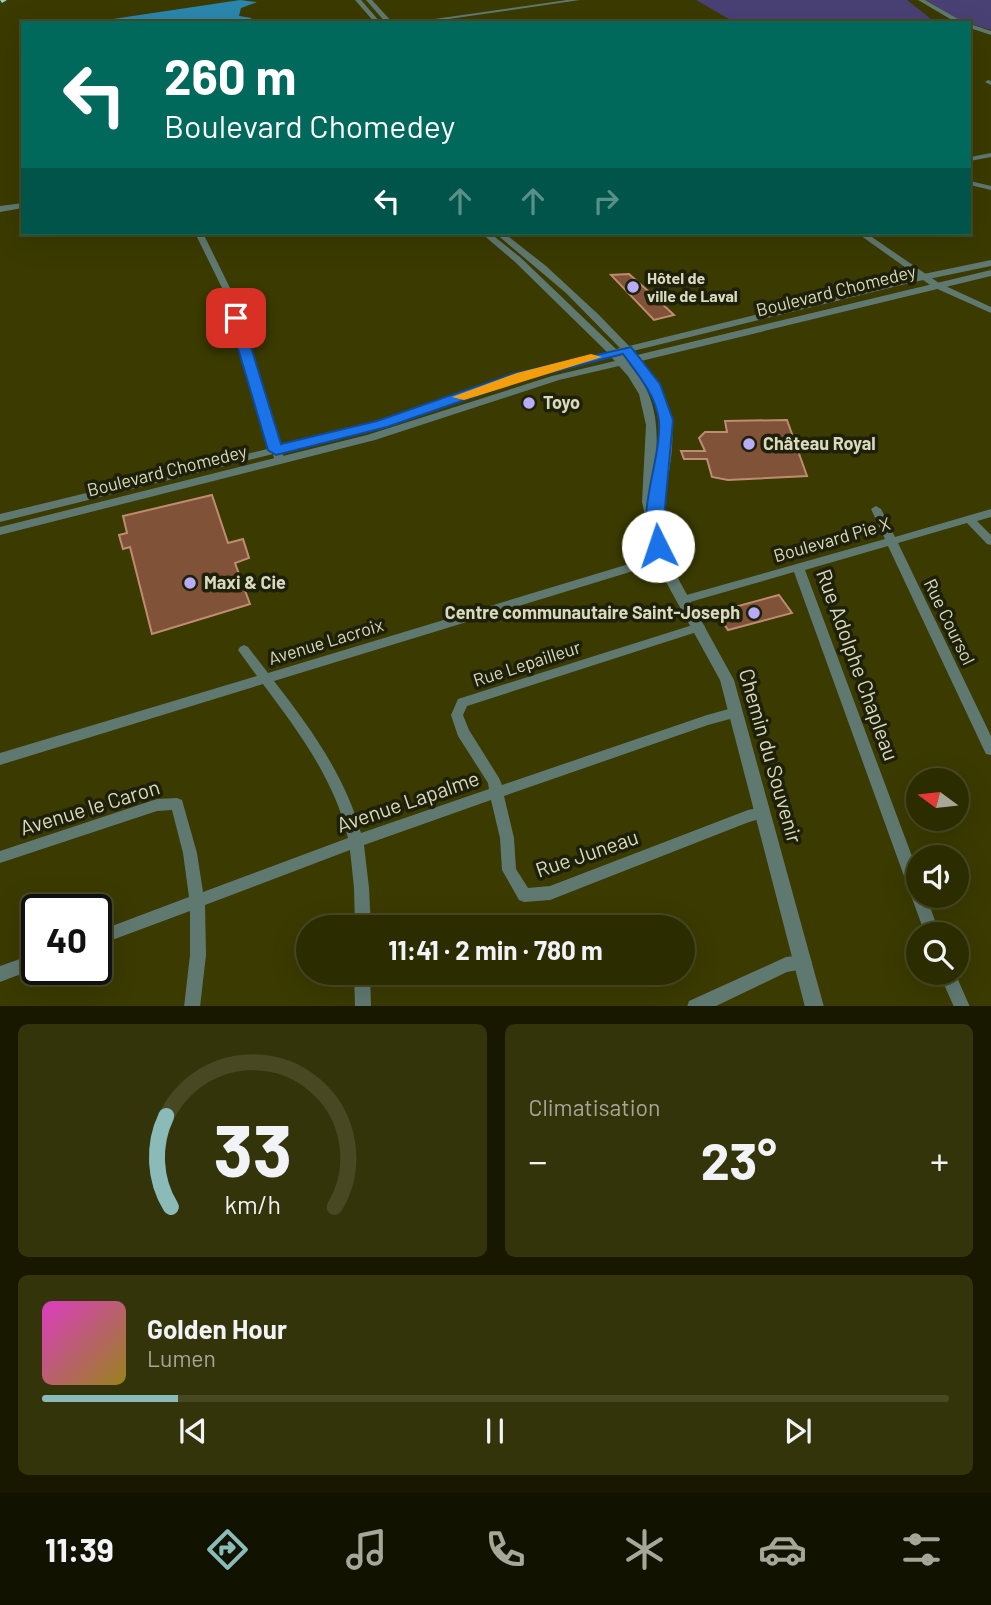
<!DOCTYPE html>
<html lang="fr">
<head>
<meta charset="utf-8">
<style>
  :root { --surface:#2c2c01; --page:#34340b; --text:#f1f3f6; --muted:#a6a799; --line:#484823; --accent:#8bbbb9 }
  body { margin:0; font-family:Barlow,sans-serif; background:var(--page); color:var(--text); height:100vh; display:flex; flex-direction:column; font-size:26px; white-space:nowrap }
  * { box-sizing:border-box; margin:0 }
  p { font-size:23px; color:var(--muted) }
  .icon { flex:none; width:38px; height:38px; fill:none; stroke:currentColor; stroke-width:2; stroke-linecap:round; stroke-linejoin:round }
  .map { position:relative; height:1006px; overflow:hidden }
  .drawer { display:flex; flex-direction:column; gap:18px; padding:18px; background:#181801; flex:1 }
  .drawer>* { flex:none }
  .top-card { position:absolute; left:21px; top:21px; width:950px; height:214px; border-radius:0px; box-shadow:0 7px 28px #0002,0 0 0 2px var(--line); background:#00695c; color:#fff; overflow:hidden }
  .needle { width:46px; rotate:285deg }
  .fabs { position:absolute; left:906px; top:768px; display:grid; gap:14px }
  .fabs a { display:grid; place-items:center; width:63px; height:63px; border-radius:50%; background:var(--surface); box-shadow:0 7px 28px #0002,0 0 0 2px var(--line); font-size:35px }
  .speed { position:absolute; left:21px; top:894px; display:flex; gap:14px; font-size:35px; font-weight:700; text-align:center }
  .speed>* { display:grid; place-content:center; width:91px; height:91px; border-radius:50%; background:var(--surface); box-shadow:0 7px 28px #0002,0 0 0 2px var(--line); line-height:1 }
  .speed .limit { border:4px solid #111; border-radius:10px; background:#fff; color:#111 }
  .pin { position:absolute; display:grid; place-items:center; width:60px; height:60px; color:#fff; margin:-30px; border-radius:14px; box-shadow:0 4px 10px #0006 }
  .me { position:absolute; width:77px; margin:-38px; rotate:356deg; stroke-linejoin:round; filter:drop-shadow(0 0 5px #0008) }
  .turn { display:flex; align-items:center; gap:24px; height:147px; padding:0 28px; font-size:32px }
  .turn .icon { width:91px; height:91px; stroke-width:2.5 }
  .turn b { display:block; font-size:49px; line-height:60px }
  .lanes { display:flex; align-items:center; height:66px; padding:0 28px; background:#0003; justify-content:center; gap:35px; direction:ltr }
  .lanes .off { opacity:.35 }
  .big { font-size:52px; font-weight:700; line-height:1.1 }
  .drawer .card { flex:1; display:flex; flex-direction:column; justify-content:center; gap:10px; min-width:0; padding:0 24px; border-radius:10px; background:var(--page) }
  .drawer .dial { align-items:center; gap:0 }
  .dial svg { height:182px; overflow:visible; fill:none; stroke:var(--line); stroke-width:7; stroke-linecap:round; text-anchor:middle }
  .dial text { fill:var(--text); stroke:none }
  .song { display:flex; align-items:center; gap:21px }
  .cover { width:84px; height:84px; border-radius:10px; background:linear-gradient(135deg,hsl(310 70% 55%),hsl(50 70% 35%)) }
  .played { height:7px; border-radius:4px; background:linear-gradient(90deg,var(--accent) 15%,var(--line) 15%) }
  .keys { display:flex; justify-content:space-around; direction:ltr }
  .heat { display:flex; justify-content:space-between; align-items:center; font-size:38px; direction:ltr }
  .drawer .tiles { flex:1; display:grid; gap:18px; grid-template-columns:1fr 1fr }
  .card:last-child { grid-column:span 2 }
  .trip { position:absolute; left:296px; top:915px; width:399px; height:70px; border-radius:35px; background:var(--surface); box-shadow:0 7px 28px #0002,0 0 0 2px var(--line); font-weight:700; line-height:70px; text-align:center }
  .menu { display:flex; height:112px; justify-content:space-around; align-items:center; background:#121200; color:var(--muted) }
  .menu .icon { width:49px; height:49px }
  .menu .current { color:var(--accent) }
  .menu b { font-size:32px; color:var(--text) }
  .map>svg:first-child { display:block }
  .green { fill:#494174 }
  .water { fill:#2b87ad }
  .building { fill:#805238; stroke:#be8c71; stroke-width:2 }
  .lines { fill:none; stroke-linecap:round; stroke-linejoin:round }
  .minor { fill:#607970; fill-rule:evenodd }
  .tertiary { fill:#607970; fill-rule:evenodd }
  .motorway { fill:#95d5bd; fill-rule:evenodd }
  .route { fill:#1a73e8; stroke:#114b97; stroke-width:2 }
  .slow { fill:#f59e0b }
  .poi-dot { fill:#b6acf8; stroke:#1f200a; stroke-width:2.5 }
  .labels { text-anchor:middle; stroke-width:7; stroke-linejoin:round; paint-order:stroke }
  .far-poi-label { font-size:16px; font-weight:bold; fill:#d8d9be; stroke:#1f200a; text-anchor:start }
  .street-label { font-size:18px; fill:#d8d9be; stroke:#1f200a }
  .poi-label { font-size:18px; font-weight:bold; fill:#d8d9be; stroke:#1f200a; text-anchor:start }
  .near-street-label { font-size:21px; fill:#d8d9be; stroke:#1f200a }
</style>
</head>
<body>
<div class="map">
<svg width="991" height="1007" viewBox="0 0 991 1007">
  <rect width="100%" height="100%" fill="#3a3a01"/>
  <path class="green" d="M696,0h211l24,19 -21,4h-205l24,-4z
    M926,0h65v30l-33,-10z"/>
  <path class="water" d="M240,0l17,2 -16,6 -2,8 13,2 -9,5h-157z"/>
  <path class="building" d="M629,274l28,25 17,16 -20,5 -43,-45z
    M787,420l20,56 -79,4 -16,-3 -5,-18h-23l-3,-8h24l-6,-13 6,-6h22l-2,-11z
    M212,495l16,48 15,-4 6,19 -14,5 15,41 -98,30 -22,-87 -7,2 -4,-14 8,-2 -4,-17z
    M779,595l13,18 -64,17 -12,-18z"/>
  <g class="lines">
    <path class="minor" d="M567,0h13l-159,23h-15z
      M988,80l3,1v4l-6,-3z
      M991,153v4l-21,4v-4z
      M970,181l21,5v4l-21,-5z
      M195,233h8l28,57 54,171 -1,2h-8l-1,-2 -52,-171z
      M857,233h9l73,50 52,24v6l-58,-26z
      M876,506l5,3 14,28 96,-28v8l-14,4 14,14v10l-4,-1 -20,-21 -69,20 93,193v19l-5,-1 -2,-4 -96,-204 -83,24 114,305v21h7l14,38h-15l-131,-362 -111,32 -4,-1 -2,-3 2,-3 4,-1 202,-57 -14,-30z
      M662,554l4,1 2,3 -2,3 -392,120c36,46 71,95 87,152l128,-44 -1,-6 -30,-47 -7,-21 7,-16 241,-76 4,1 2,3 -2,3 -236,76 -4,9 6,15 30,48 3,7 205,-70 29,-8 5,1 1,4 -1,4 -33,9 -204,71 10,42 2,31 12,19 22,-2 198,-76 15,-3 5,2 2,4 -2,4 -19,5 -199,78 -26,2 -5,-2 -17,-30 -2,-32 -9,-38 -127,45 5,43 2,40h-16l-1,-40 -4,-38 -145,55 1,50 -6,52h-16l6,-52v-44l-94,35v-14l93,-35 -6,-44 -11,-43 -15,1 -157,52v-12l157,-52 20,-1 5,2 15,53 6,39 145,-54c-13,-58 -50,-107 -85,-154l-263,81v-12l257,-77 -19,-26 2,-3 4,-2 4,2 20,26z
      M37,953v15l-37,14v-16z
      M804,955l6,3 2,5 -2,5 -23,4 -73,35h-27l2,-6 97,-44z
      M354,973h16l1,34h-16z
      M939,973h16l15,34h-16z"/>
    <path class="tertiary" d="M355,0h6l20,23h-6z
      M366,0h6l21,23h-7z
      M918,0h7l40,23h-8z
      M970,24l21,7v4l-21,-7z
      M23,203v5l-23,4v-6z
      M481,233h9l30,24 96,92 4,-1 -54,-55 -71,-60h9l42,33 53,49 30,31 285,-70 77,-16v6l-77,16 -281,69 4,4 354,-85v6l-350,85c47,57 30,91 20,157l-2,3 6,29 15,32 54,98 90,327h-19l-85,-327 -54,-98 -13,-32 -11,-48 4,-77 -7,-31 -11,-18 -9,-10 -60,14 -184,60 -375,95v-8l367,-92 185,-59 63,-15 -4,-4 -78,19 -155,52 -378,94v-8l370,-90 155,-52 82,-20 -93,-91zM632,363c33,42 33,70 23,121 2,-48 8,-82 -26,-120z"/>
    <path class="motorway" d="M0,0h7l-5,3z"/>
  </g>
  <path class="route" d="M236,314l6,4 39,126 96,-23 135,-47 119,-27 29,37 13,36 -10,109 4,17 -9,6 -6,-2c-18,-33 10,-92 7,-129 -3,-26 -22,-48 -36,-67l-101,26 -135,47 -111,28 -8,-5 -39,-132z"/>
  <path class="slow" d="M591,354l11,3 -138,43 -12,-3 65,-24z"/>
  <g class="poi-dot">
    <circle cx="633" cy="287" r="7"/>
    <circle cx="529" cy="403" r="7"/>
    <circle cx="749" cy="444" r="7"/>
    <circle cx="190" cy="583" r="7"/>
    <circle cx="754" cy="613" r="7"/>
  </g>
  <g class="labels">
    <g class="far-poi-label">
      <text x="647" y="284">Hôtel de<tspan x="647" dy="18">ville de Laval</tspan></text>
    </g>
    <g class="street-label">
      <text transform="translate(836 291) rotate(-14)" y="6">Boulevard Chomedey</text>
      <text transform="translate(167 471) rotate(-14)" y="6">Boulevard Chomedey</text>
      <text transform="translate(832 540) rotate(-16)" y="6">Boulevard Pie X</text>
      <text transform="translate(949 622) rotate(64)" y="6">Rue Coursol</text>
      <text transform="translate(326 642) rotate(-17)" y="6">Avenue Lacroix</text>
      <text transform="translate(527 664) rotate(-18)" y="6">Rue Lepailleur</text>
    </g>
    <g class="poi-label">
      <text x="543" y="409">Toyo</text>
      <text x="763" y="450">Château Royal</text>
      <text x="204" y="589">Maxi &amp; Cie</text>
      <text x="740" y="619" text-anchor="end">Centre communautaire Saint-Joseph</text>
    </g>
    <g class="near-street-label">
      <text transform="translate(857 665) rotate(70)" y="7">Rue Adolphe Chapleau</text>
      <text transform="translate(770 756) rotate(74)" y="7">Chemin du Souvenir</text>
      <text transform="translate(408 802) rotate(-19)" y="7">Avenue Lapalme</text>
      <text transform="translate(90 808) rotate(-17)" y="7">Avenue le Caron</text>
      <text transform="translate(587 854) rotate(-19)" y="7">Rue Juneau</text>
    </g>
  </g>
</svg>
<div class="fabs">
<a><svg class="needle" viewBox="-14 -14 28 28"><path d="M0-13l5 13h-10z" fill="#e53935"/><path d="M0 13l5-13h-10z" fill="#a6a799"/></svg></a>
<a><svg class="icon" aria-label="sound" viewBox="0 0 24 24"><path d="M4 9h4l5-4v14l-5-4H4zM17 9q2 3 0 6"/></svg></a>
<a><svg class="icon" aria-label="search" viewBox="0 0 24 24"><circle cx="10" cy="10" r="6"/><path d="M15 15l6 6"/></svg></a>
</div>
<div class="speed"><div class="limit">40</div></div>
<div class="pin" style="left:236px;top:318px;background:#d93025"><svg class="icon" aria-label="arrive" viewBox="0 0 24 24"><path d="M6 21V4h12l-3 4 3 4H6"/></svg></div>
<svg class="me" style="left:658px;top:546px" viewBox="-20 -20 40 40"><circle r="19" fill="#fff"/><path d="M0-13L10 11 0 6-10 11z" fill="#1a73e8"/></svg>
<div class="trip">11:41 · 2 min · 780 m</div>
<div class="top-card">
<div class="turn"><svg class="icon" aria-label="left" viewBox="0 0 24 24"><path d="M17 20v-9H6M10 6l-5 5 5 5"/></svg><div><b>260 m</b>Boulevard Chomedey</div></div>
<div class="lanes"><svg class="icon" aria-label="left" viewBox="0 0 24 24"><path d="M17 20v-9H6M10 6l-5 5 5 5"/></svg><svg class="icon off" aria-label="ahead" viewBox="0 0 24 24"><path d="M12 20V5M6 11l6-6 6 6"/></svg><svg class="icon off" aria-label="ahead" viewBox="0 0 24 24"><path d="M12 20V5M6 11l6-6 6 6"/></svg><svg class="icon off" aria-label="right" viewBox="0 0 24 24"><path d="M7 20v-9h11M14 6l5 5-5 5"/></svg></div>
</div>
</div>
<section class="drawer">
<div class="tiles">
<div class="card dial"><svg viewBox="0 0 100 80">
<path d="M14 69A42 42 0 1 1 86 69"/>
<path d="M14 69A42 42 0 0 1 12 29" stroke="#8bbbb9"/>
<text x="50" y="56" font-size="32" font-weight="700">33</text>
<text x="50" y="72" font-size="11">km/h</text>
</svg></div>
<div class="card"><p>Climatisation</p>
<div class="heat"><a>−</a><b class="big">23°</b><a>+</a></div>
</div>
<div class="card">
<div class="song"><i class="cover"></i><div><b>Golden Hour</b><p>Lumen</p></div></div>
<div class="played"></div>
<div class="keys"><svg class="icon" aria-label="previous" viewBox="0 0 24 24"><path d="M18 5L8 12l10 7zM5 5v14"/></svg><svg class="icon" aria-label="pause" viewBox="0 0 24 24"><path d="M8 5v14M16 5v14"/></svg><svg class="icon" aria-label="next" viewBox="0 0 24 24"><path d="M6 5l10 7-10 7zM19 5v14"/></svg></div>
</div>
</div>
</section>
<nav class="menu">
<b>11:39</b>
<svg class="icon current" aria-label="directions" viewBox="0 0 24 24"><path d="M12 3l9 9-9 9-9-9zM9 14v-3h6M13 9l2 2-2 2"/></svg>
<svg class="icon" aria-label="music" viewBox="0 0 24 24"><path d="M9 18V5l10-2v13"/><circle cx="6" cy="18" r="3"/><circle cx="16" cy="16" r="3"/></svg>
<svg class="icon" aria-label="phone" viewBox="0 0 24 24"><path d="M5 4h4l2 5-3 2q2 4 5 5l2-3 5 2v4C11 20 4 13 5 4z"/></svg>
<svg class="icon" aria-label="climate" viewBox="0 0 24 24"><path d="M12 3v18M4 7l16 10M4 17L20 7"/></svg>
<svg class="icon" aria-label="car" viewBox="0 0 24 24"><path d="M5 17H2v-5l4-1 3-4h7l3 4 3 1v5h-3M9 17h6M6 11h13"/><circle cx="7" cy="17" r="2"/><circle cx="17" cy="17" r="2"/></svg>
<svg class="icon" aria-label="filters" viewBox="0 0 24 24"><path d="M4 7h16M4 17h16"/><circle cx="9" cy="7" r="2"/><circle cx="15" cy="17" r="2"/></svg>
</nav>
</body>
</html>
